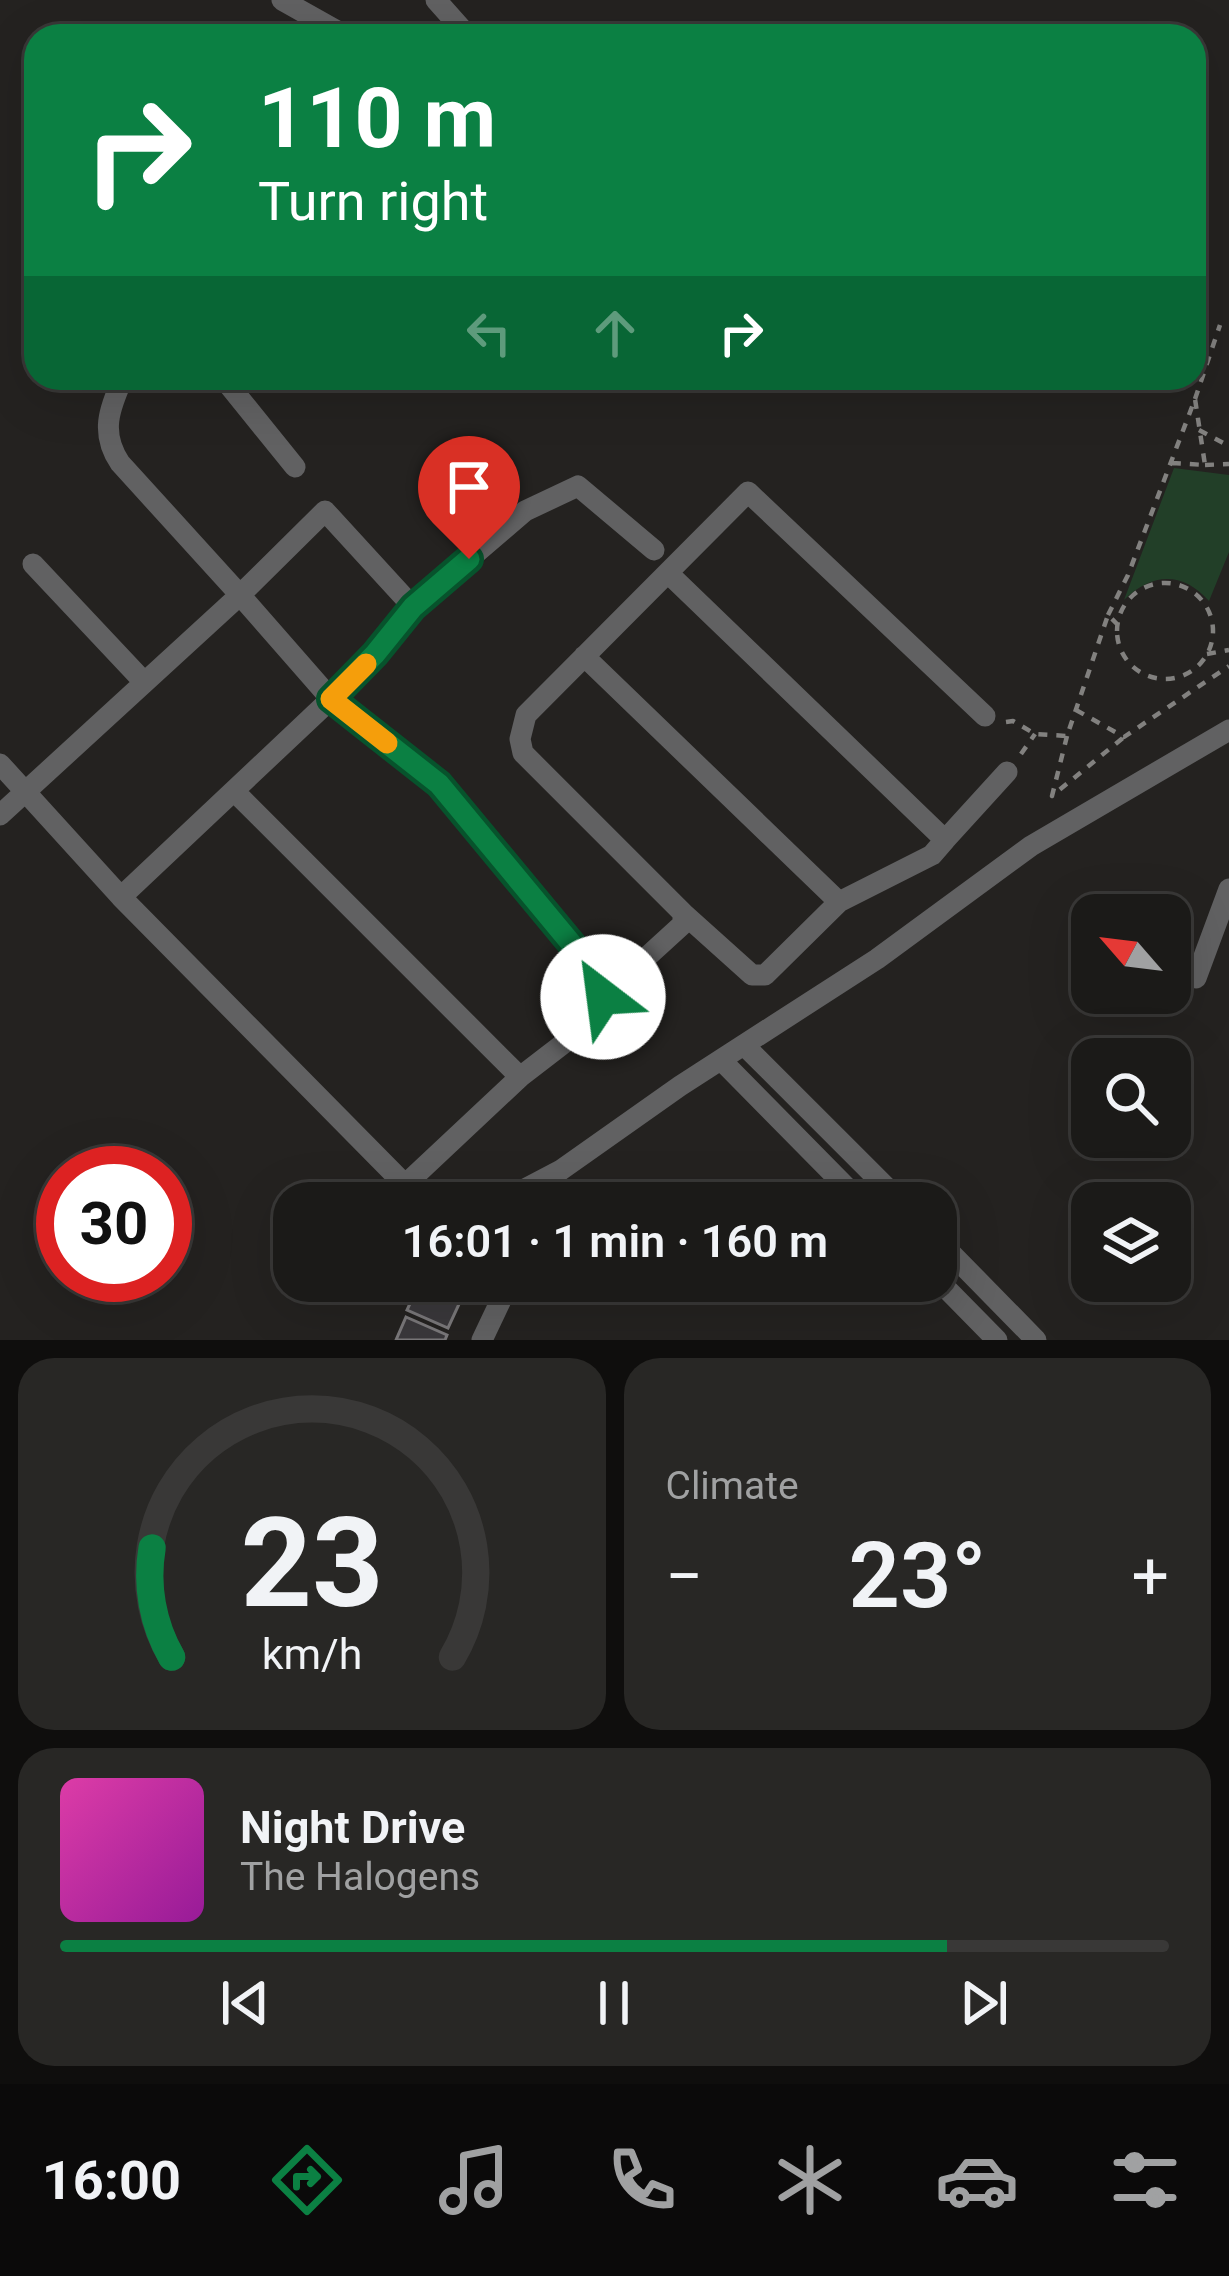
<!DOCTYPE html>
<html lang="en">
<head>
<meta charset="utf-8">
<style>
  :root { --surface:#1b1a18; --page:#282725; --text:#f1f3f6; --muted:#a0a1a2; --line:#393837; --accent:#0b8043 }
  body { margin:0; font-family:Roboto,sans-serif; background:var(--page); color:var(--text); height:100vh; display:flex; flex-direction:column; font-size:45px; white-space:nowrap }
  * { box-sizing:border-box; margin:0 }
  p { font-size:39px; color:var(--muted) }
  .icon { flex:none; width:66px; height:66px; fill:none; stroke:currentColor; stroke-width:2; stroke-linecap:round; stroke-linejoin:round }
  .map { position:relative; height:1340px; overflow:hidden }
  .sheet { display:flex; flex-direction:column; gap:18px; padding:18px; background:#0f0e0d; flex:1 }
  .sheet>* { flex:none }
  .hud { position:absolute; left:24px; top:24px; width:1182px; height:366px; border-radius:36px; box-shadow:0 12px 48px #0002,0 0 0 3px var(--line); background:#0b8043; color:#fff; overflow:hidden }
  .needle { width:78px; rotate:298deg }
  .tools { position:absolute; left:1071px; top:894px; display:grid; gap:24px }
  .tools a { display:grid; place-items:center; width:120px; height:120px; border-radius:24px; background:var(--surface); box-shadow:0 12px 48px #0002,0 0 0 3px var(--line); font-size:60px }
  .speed { position:absolute; left:36px; top:1146px; display:flex; gap:24px; font-size:60px; font-weight:700; text-align:center }
  .speed>* { display:grid; place-content:center; width:156px; height:156px; border-radius:50%; background:var(--surface); box-shadow:0 12px 48px #0002,0 0 0 3px var(--line); line-height:1 }
  .speed .limit { border:18px solid #d22; background:#fff; color:#111 }
  .pin { position:absolute; display:grid; place-items:center; width:102px; height:102px; color:#fff; margin:-123px -51px; border-radius:50% 50% 50% 0; rotate:-45deg; box-shadow:0 0 12px #0007 }
  .pin .icon { rotate:45deg }
  .me { position:absolute; width:132px; margin:-66px; rotate:330deg; stroke-linejoin:round; filter:drop-shadow(0 0 9px #0008) }
  .turn { display:flex; align-items:center; gap:42px; height:252px; padding:0 36px; font-size:54px }
  .turn .icon { width:156px; height:156px; stroke-width:2.5 }
  .turn b { display:block; font-size:84px; line-height:102px }
  .lanes { display:flex; align-items:center; height:114px; padding:0 36px; background:#0003; justify-content:center; gap:60px; direction:ltr }
  .lanes .off { opacity:.35 }
  .big { font-size:90px; font-weight:600; line-height:1.1 }
  .sheet .widget { flex:1; display:flex; flex-direction:column; justify-content:center; gap:18px; min-width:0; padding:0 42px; border-radius:36px; background:var(--page) }
  .sheet .dial { align-items:center; gap:0 }
  .dial svg { height:312px; overflow:visible; fill:none; stroke:var(--line); stroke-width:7; stroke-linecap:round; text-anchor:middle }
  .dial text { fill:var(--text); stroke:none }
  .song { display:flex; align-items:center; gap:36px }
  .cover { width:144px; height:144px; border-radius:18px; background:linear-gradient(135deg,hsl(320 70% 55%),hsl(300 70% 35%)) }
  .played { height:12px; border-radius:6px; background:linear-gradient(90deg,var(--accent) 80%,var(--line) 80%) }
  .keys { display:flex; justify-content:space-around; direction:ltr }
  .heat { display:flex; justify-content:space-between; align-items:center; font-size:66px; direction:ltr }
  .sheet .tiles { flex:1; display:grid; gap:18px; grid-template-columns:1fr 1fr }
  .widget:last-child { grid-column:span 2 }
  .trip { position:absolute; left:273px; top:1182px; width:684px; height:120px; border-radius:36px; background:var(--surface); box-shadow:0 12px 48px #0002,0 0 0 3px var(--line); font-weight:600; line-height:120px; text-align:center }
  .tab-bar { display:flex; height:192px; justify-content:space-around; align-items:center; background:#0b0a0a; color:var(--muted) }
  .tab-bar .icon { width:84px; height:84px }
  .tab-bar .current { color:var(--accent) }
  .tab-bar b { font-size:54px; color:var(--text) }
  .map>svg:first-child { display:block }
  .green { fill:#223f28 }
  .building { fill:#3a383b; stroke:#7a787a; stroke-width:3 }
  .lines { fill:none; stroke-linecap:round; stroke-linejoin:round }
  .path { stroke:#82817f; stroke-width:4.5; stroke-dasharray:9 9; stroke-linecap:butt }
  .minor { stroke:#616162; stroke-width:21 }
  .route-casing { stroke:#07532c; stroke-width:30 }
  .route { stroke:#0b8043; stroke-width:21 }
  .slow { stroke:#f59e0b; stroke-width:21 }
</style>
</head>
<body>
<div class="map">
<svg width="1229" height="1340" viewBox="0 0 1229 1340">
  <rect width="100%" height="100%" fill="#242220"/>
  <path class="green" d="M1174,468l55,7v77l-20,49c-27,-30 -57,-28 -85,-1z"/>
  <path class="building" d="M431,1281h42l-7,15z
    M419,1284l41,18 -12,26 -41,-18z
    M406,1317l41,18 -2,5h-49z"/>
  <g class="lines">
    <path class="path" d="M1195,399l25,-74
      M1199,430l30,16
      M1205,465l24,-1
      M1117 631a48 48 0 1 1 96 0a48 48 0 1 1-96 0Z
      M1108,615l20,-40 67,-176 10,66 -33,-2
      M1207,654l22,-4
      M1076,710l48,27 105,-71
      M1006,722l7,-1 22,13 32,2 41,-121 9,9
      M1067,736l-15,60 72,-59
      M1021,754l14,-20"/>
    <path class="minor" d="M282,0l64,36
      M436,0l32,36
      M123,378c-14,31 -23,55 -3,85l120,132 85,-84 88,96
      M223,378l72,89
      M33,564l111,118
      M668,573l277,267 -13,15 -93,47 -74,73h-13l-69,-62
      M584,656l255,246
      M0,764l121,133 302,306
      M234,791l286,286
      M0,815l240,-220 91,104 44,-45 38,-47 112,-96 53,-25 76,64
      M945,840l62,-68
      M121,897l210,-198 108,85 155,187 9,26 -31,40 -52,40 -114,107
      M1196,978l33,-89
      M603,997l80,-73v-11l-160,-160 -3,-14 6,-24 222,-223 237,224
      M744,1045l158,158
      M721,1060l141,143
      M498,1203l63,-33 119,-84 197,-127 154,-113 198,-116
      M936,1238l100,102
      M936,1278l61,62
      M482,1340l28,-59"/>
  </g>
  <g class="lines">
    <g class="route-casing">
      <path id="route" d="M469,559l-56,48 -38,47 -44,45 108,85 155,187 9,26"/>
    </g>
    <use href="#route" class="route"/>
    <path class="slow" d="M366,664l-35,35 56,44"/>
  </g>
</svg>
<div class="tools">
<a><svg class="needle" viewBox="-14 -14 28 28"><path d="M0-13l5 13h-10z" fill="#e53935"/><path d="M0 13l5-13h-10z" fill="#a0a1a2"/></svg></a>
<a><svg class="icon" aria-label="search" viewBox="0 0 24 24"><circle cx="10" cy="10" r="6"/><path d="M15 15l6 6"/></svg></a>
<a><svg class="icon" aria-label="layers" viewBox="0 0 24 24"><path d="M12 4l9 5-9 5-9-5zM3 14l9 5 9-5"/></svg></a>
</div>
<div class="speed"><div class="limit">30</div></div>
<div class="pin" style="left:469px;top:559px;background:#d93025"><svg class="icon" aria-label="arrive" viewBox="0 0 24 24"><path d="M6 21V4h12l-3 4 3 4H6"/></svg></div>
<svg class="me" style="left:603px;top:997px" viewBox="-20 -20 40 40"><circle r="19" fill="#fff"/><path d="M0-13L10 11 0 6-10 11z" fill="#0b8043"/></svg>
<div class="trip">16:01 · 1 min · 160 m</div>
<div class="hud">
<div class="turn"><svg class="icon" aria-label="right" viewBox="0 0 24 24"><path d="M7 20v-9h11M14 6l5 5-5 5"/></svg><div><b>110 m</b>Turn right</div></div>
<div class="lanes"><svg class="icon off" aria-label="left" viewBox="0 0 24 24"><path d="M17 20v-9H6M10 6l-5 5 5 5"/></svg><svg class="icon off" aria-label="ahead" viewBox="0 0 24 24"><path d="M12 20V5M6 11l6-6 6 6"/></svg><svg class="icon" aria-label="right" viewBox="0 0 24 24"><path d="M7 20v-9h11M14 6l5 5-5 5"/></svg></div>
</div>
</div>
<section class="sheet">
<div class="tiles">
<div class="widget dial"><svg viewBox="0 0 100 80">
<path d="M14 69A42 42 0 1 1 86 69"/>
<path d="M14 69A42 42 0 0 1 9 41" stroke="#0b8043"/>
<text x="50" y="56" font-size="32" font-weight="700">23</text>
<text x="50" y="72" font-size="11">km/h</text>
</svg></div>
<div class="widget"><p>Climate</p>
<div class="heat"><a>−</a><b class="big">23°</b><a>+</a></div>
</div>
<div class="widget">
<div class="song"><i class="cover"></i><div><b>Night Drive</b><p>The Halogens</p></div></div>
<div class="played"></div>
<div class="keys"><svg class="icon" aria-label="previous" viewBox="0 0 24 24"><path d="M18 5L8 12l10 7zM5 5v14"/></svg><svg class="icon" aria-label="pause" viewBox="0 0 24 24"><path d="M8 5v14M16 5v14"/></svg><svg class="icon" aria-label="next" viewBox="0 0 24 24"><path d="M6 5l10 7-10 7zM19 5v14"/></svg></div>
</div>
</div>
</section>
<nav class="tab-bar">
<b>16:00</b>
<svg class="icon current" aria-label="directions" viewBox="0 0 24 24"><path d="M12 3l9 9-9 9-9-9zM9 14v-3h6M13 9l2 2-2 2"/></svg>
<svg class="icon" aria-label="music" viewBox="0 0 24 24"><path d="M9 18V5l10-2v13"/><circle cx="6" cy="18" r="3"/><circle cx="16" cy="16" r="3"/></svg>
<svg class="icon" aria-label="phone" viewBox="0 0 24 24"><path d="M5 4h4l2 5-3 2q2 4 5 5l2-3 5 2v4C11 20 4 13 5 4z"/></svg>
<svg class="icon" aria-label="climate" viewBox="0 0 24 24"><path d="M12 3v18M4 7l16 10M4 17L20 7"/></svg>
<svg class="icon" aria-label="car" viewBox="0 0 24 24"><path d="M5 17H2v-5l4-1 3-4h7l3 4 3 1v5h-3M9 17h6M6 11h13"/><circle cx="7" cy="17" r="2"/><circle cx="17" cy="17" r="2"/></svg>
<svg class="icon" aria-label="filters" viewBox="0 0 24 24"><path d="M4 7h16M4 17h16"/><circle cx="9" cy="7" r="2"/><circle cx="15" cy="17" r="2"/></svg>
</nav>
</body>
</html>
